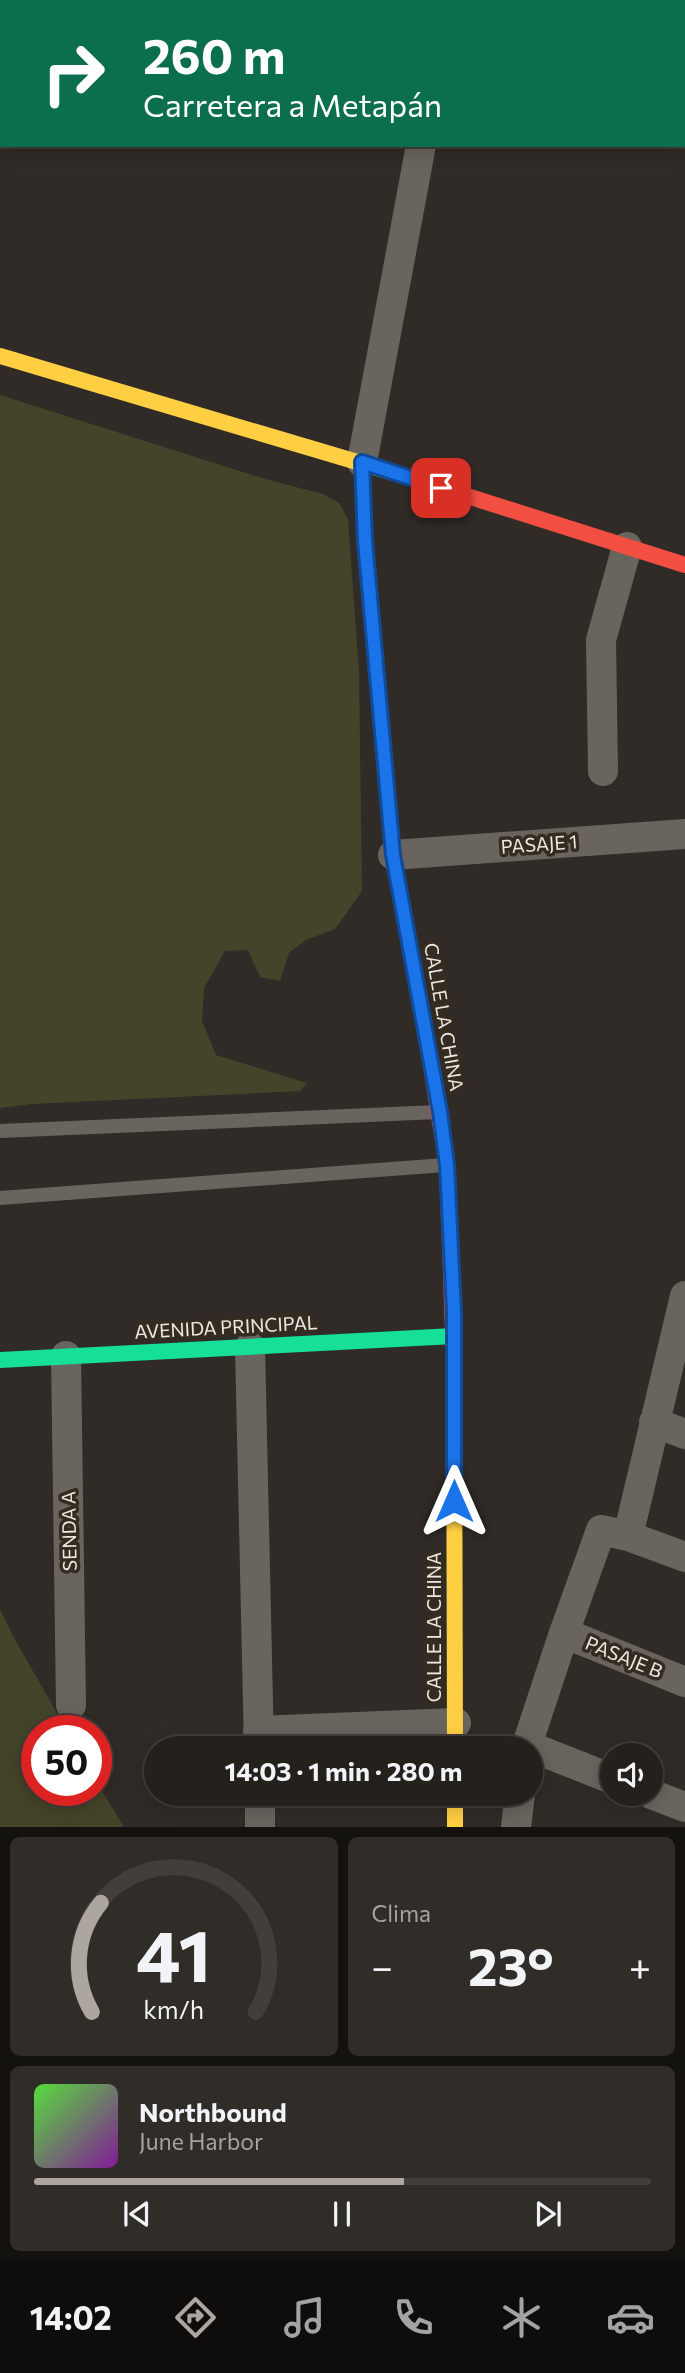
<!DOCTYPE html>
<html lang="es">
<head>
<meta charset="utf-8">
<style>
  :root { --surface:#24201c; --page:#302d29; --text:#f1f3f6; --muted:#a3a3a3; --line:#413e3b; --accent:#aca5a0 }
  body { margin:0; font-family:Commissioner,sans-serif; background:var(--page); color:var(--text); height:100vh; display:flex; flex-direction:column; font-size:26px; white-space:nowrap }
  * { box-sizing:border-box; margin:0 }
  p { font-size:23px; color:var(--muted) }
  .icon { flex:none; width:38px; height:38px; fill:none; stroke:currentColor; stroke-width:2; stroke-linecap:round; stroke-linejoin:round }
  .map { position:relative; height:1827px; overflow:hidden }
  .sheet { display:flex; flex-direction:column; gap:10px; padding:10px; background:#14120f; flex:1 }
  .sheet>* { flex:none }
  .hud { position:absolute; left:0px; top:0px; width:686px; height:147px; box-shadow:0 4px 18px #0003,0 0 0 2px var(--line); background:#0b6e4f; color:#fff; overflow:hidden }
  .buttons { position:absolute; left:600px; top:1743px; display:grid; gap:14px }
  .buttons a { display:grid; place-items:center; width:63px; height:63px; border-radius:50%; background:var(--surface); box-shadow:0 4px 18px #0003,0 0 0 2px var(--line); font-size:35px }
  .speed { position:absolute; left:21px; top:1715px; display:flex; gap:14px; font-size:35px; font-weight:700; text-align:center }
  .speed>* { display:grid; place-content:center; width:91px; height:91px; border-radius:50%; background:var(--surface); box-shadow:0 4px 18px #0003,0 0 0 2px var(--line); line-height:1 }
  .speed .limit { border:10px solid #d22; background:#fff; color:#111 }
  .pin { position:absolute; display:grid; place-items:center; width:60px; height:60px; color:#fff; margin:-30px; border-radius:14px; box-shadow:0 4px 10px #0006 }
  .me { position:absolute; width:77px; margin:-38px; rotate:0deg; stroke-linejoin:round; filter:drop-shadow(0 0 5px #0008) }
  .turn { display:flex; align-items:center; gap:24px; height:147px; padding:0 28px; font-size:32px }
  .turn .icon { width:91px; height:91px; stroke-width:2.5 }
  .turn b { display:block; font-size:49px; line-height:60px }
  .big { font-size:52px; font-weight:700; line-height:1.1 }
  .sheet .widget { flex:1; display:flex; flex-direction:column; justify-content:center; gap:10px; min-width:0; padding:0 24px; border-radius:10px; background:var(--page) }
  .sheet .dial { align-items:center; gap:0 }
  .dial svg { height:182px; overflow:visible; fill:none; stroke:var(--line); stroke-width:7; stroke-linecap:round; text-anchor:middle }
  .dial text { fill:var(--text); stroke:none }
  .song { display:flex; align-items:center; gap:21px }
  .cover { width:84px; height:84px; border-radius:10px; background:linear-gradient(135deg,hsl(110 70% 55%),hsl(290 70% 35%)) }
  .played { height:7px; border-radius:4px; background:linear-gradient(90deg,var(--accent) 60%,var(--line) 60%) }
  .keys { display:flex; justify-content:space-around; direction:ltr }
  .heat { display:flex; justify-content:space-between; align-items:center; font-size:38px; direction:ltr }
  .sheet .tiles { flex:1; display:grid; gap:10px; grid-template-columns:1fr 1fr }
  .widget:last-child { grid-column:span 2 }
  .trip { position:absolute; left:144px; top:1736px; width:399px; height:70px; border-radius:35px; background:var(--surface); box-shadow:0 4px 18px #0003,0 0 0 2px var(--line); font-weight:700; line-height:70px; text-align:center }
  .tab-bar { display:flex; height:112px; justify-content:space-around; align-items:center; background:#0e0d0b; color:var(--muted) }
  .tab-bar .icon { width:49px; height:49px }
  .tab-bar .selected { color:var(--accent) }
  .tab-bar b { font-size:32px; color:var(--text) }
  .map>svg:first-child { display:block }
  .green { fill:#44442a }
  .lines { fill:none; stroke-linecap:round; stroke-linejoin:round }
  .lane { stroke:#6a645f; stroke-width:14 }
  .street { stroke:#6a645f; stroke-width:30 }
  .fast { stroke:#16e098; stroke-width:16 }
  .slow { stroke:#ffcf43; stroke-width:16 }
  .jam { stroke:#f24e42; stroke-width:16 }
  .route-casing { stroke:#114b97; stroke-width:18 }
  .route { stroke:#1a73e8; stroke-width:12 }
  .labels { text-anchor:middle; stroke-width:7; stroke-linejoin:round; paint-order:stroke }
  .street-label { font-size:19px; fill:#eee7e1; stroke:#352c21 }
</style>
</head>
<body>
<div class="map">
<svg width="685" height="1827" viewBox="0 0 685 1827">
  <rect width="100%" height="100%" fill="#302b26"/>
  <path class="green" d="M0,395l265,84 58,15 16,9 9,16 11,153 3,219 -27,38 -29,11 -17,13 -9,28 -20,-4 -12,-27 -23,1 -21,37 -2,33 14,34 91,28 -7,8 -268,13 -32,4z
    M0,1609l13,27 54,95h-30v59h59v-9l28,46h-124z"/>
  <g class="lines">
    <path class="lane" d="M0,1131l438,-19
      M0,1198l445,-33"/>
    <path class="street" d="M426,0v2
      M362,462l59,-317
      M603,771l-2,-131 26,-93
      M393,855l292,-21
      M250,1347l9,401
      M66,1356l5,349
      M654,1422l31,12
      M628,1536l57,21
      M564,1633l121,49
      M258,1731l198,-8
      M526,1745l86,34
      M526,1748l38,-115 37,-103 27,6 57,-240
      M260,1794v33
      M651,1794l34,13
      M516,1827l4,-33"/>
    <path class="fast" d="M0,1360l454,-24"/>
    <path class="slow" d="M0,356l401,119
      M362,462l3,80 28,313 31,168
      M454,1358l1,390
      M455,1794v33"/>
    <path class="jam" d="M401,475l284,90
      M424,1023l23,142 7,193"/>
  </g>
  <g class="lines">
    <g class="route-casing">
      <path id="route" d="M441,488l-79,-26 3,79 28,314 47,257 7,53 7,148v188"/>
    </g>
    <use href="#route" class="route"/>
  </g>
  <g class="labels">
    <g class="street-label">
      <text transform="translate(539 844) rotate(-4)" y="7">PASAJE 1</text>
      <text transform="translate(444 1017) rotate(80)" y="7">CALLE LA CHINA</text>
      <text transform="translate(226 1327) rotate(-3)" y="7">AVENIDA PRINCIPAL</text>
      <text transform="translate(69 1531) rotate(-91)" y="7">SENDA A</text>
      <text transform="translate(434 1627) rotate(-90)" y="7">CALLE LA CHINA</text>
      <text transform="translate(624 1657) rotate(22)" y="7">PASAJE B</text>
    </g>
  </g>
</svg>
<div class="buttons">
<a><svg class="icon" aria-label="sound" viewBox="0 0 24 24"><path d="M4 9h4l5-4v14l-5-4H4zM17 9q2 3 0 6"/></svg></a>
</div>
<div class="speed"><div class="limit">50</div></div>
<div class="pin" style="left:441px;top:488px;background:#d93025"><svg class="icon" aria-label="arrive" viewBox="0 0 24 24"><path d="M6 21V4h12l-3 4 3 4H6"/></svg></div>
<svg class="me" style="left:454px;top:1501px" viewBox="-20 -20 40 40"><path d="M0-17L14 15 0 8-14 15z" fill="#1a73e8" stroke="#fff" stroke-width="4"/></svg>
<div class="trip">14:03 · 1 min · 280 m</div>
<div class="hud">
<div class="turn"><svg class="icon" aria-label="right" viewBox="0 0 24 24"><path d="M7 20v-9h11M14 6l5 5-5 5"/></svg><div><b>260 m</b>Carretera a Metapán</div></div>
</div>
</div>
<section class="sheet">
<div class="tiles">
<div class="widget dial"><svg viewBox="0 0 100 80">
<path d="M14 69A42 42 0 1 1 86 69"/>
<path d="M14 69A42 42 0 0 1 18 21" stroke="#aca5a0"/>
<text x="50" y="56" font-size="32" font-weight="700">41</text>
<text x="50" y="72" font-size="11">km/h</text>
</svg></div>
<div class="widget"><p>Clima</p>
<div class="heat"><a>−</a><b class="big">23°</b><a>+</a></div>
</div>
<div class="widget">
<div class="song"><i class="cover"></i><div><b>Northbound</b><p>June Harbor</p></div></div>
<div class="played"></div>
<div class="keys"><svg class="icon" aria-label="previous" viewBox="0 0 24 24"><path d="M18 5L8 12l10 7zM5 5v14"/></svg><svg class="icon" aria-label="pause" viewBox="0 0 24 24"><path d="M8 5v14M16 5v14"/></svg><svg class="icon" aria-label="next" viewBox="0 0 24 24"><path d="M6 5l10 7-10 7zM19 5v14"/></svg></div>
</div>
</div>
</section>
<nav class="tab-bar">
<b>14:02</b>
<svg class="icon selected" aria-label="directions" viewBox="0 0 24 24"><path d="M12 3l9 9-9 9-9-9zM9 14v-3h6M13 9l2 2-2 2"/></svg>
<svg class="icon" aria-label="music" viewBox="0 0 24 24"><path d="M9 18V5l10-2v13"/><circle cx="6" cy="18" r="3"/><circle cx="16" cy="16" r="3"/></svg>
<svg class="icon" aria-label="phone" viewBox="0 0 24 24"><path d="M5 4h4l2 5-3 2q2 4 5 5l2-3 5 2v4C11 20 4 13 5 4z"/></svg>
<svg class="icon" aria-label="climate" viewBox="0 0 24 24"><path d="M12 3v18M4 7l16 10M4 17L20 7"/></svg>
<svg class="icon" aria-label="car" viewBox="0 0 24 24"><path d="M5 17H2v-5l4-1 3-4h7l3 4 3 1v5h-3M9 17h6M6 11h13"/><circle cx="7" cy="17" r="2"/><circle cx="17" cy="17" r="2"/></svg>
</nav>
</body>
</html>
